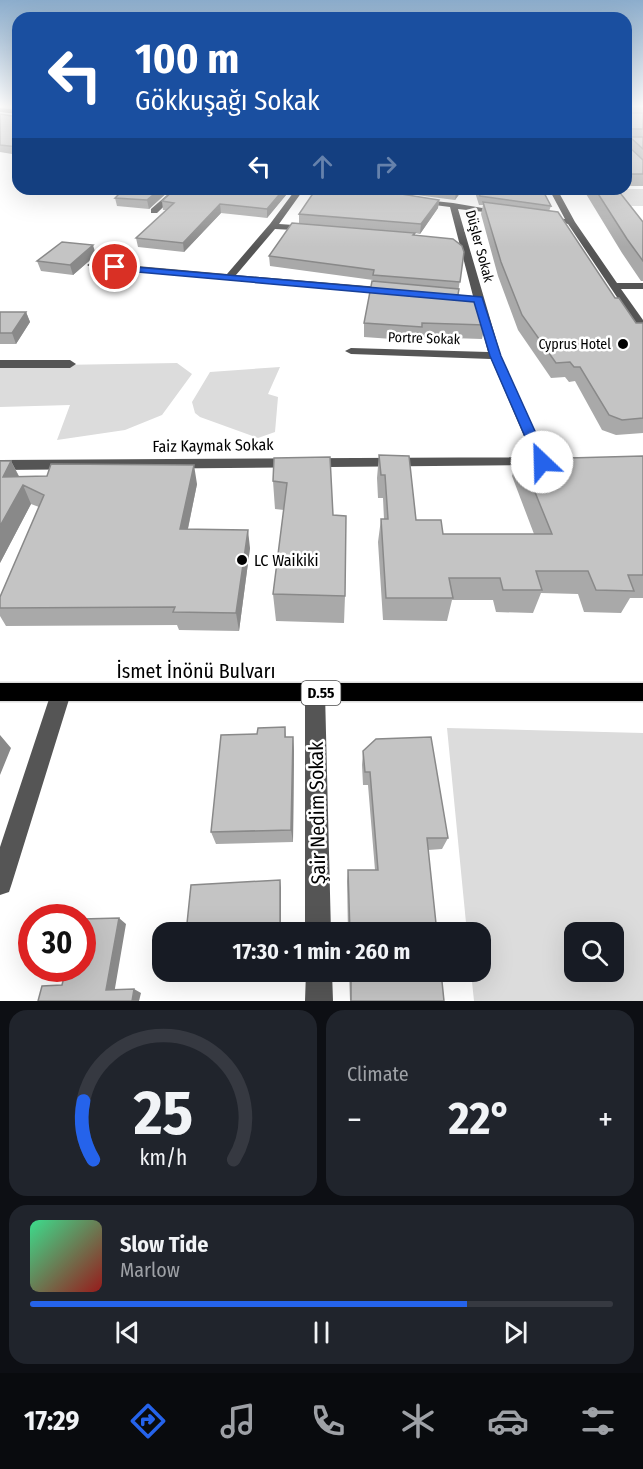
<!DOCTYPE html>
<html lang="en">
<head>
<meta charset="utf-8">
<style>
  :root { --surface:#171b24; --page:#20242c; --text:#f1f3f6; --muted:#9ea1a6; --line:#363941; --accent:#2563eb }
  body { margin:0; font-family:"Fira Sans Condensed",sans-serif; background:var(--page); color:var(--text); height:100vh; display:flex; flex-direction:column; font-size:22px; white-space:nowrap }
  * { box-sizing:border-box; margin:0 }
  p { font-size:20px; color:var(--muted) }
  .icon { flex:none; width:33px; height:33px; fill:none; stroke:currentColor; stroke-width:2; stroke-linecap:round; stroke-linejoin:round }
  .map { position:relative; height:1001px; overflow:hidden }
  .drawer { display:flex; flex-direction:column; gap:9px; padding:9px; background:#0d0f14; flex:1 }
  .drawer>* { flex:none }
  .hud { position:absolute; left:12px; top:12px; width:620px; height:183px; border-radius:18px; box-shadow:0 6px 24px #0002; background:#1a4fa0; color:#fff; overflow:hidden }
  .tools { position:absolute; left:564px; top:922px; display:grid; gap:12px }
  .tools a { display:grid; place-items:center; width:60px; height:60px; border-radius:12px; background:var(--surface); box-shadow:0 6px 24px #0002; font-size:30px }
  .speed { position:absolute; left:18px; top:904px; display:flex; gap:12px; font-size:30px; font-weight:700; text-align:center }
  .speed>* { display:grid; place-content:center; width:78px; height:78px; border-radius:50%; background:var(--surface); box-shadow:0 6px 24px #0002; line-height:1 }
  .speed .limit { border:9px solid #d22; background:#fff; color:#111 }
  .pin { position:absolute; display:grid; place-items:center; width:51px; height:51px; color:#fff; margin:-26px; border:3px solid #fff; border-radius:50%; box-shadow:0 2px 6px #0007 }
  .me { position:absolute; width:66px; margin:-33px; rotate:336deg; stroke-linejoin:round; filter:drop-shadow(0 0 4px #0008) }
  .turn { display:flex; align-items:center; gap:21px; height:126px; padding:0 24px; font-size:27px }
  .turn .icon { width:78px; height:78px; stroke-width:2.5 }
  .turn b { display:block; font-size:42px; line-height:51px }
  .lanes { display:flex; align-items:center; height:57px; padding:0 24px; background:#0003; justify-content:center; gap:30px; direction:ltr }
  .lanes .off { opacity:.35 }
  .big { font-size:45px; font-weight:700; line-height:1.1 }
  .drawer .widget { flex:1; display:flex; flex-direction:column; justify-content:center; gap:9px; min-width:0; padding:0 21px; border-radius:18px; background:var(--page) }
  .drawer .dial { align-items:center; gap:0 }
  .dial svg { height:156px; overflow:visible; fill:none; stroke:var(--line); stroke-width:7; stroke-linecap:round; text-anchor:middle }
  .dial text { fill:var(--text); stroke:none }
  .song { display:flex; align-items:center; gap:18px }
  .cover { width:72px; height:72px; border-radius:9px; background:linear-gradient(135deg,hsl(150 70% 55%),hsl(0 70% 35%)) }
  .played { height:6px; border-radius:3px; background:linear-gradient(90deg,var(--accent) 75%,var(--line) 75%) }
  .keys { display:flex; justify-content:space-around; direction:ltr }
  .heat { display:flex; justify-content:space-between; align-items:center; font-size:33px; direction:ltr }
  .drawer .tiles { flex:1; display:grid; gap:9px; grid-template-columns:1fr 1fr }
  .widget:last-child { grid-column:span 2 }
  .trip { position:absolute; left:152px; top:922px; width:339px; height:60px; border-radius:18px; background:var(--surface); box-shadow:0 6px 24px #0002; font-weight:700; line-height:60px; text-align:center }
  .menu { display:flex; height:96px; justify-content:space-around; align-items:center; background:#090b0e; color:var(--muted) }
  .menu .icon { width:42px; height:42px }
  .menu .selected { color:var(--accent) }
  .menu b { font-size:27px; color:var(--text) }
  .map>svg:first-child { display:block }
  .green { fill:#dcdcdc; fill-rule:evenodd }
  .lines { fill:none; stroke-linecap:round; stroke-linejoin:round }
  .major-casing { stroke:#dbdbdb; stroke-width:3 }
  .minor { fill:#555; fill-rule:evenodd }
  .major { fill:#000; fill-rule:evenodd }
  .wall { fill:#a9a9a9 }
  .shaded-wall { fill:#898989 }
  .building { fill:#c4c4c4; stroke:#898989; stroke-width:1.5 }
  .route { fill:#2563eb; stroke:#184099; stroke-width:1.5 }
  .poi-dot { fill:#000; stroke:#fff; stroke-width:2 }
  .labels { text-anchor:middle; stroke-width:5; stroke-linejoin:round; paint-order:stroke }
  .far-street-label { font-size:14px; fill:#000; stroke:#fff }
  .far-poi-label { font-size:14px; fill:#000; stroke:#fff; text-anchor:end }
  .shield { fill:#fff; stroke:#4c4c4c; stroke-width:1.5 }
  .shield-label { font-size:15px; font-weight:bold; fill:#000 }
  .street-label { font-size:16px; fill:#000; stroke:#fff }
  .poi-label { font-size:16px; fill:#000; stroke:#fff; text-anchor:start }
  .near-street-label { font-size:20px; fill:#000; stroke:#fff }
</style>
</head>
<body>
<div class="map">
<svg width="643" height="1001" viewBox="0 0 643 1001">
  <rect width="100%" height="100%" fill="#fff"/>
  <path class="green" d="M616,189h27v17h-15z
    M177,363l15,11 -30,41 -37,15 -68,10 13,-35 -70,2v-41z
    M280,367l-12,27 10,3 -3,35 -17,6 -58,-21 -5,-4 -3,-11 18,-30z
    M447,728l196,5v268h-169l-3,-29h9v-39h-13zM574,933h40v39h-40z"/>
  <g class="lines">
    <g class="major-casing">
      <path id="major" d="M0,683h643v18h-643z"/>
    </g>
    <path class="minor" d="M0,108l18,2v4l-18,-2z
      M174,189h8l-25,24h-6v-4z
      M296,189h8l-25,35 30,2 4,3 -1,2 -37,-2 -39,46 155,13 4,1v4l-303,-25 -5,-3 5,-3 135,12 43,-50z
      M549,189h8l18,33 42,61h26v6h-22l22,31v11l-4,-1 -71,-106 -28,-6 4,-2 21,3z
      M416,199l37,4 53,9 -4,2 -44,-5 43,147 48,106 -2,3 -547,5v-10l533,-3 -42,-98 -140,-5 -6,-3 6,-3 137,4 -13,-50 -37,-3 -5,-3 5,-3 35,3 -23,-89 -31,-4h-3z
      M0,360h70l6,4 -6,4h-70z
      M61,684l7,3 3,6 -59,190 -3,9 -9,3v-48l51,-154 3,-6z
      M315,684l7,3 3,6 6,240h-26v-240l3,-6z
      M306,972h26l1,29h-28z"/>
    <use href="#major" class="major"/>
  </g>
  <path class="wall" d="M626,107h17v79h-17z
    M0,114l18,3v38l-18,-3z
    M124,189h47l-22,20 -32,-3 -2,-8z
    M175,189h116l-24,29 -46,-5 -37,39 -46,-5 -2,-9 30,-28h-3l-1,-9z
    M316,189h147l-8,11 -78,-10 62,10 -1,8 -18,26 -5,-1v3l49,16 -7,48 28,25 -3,14 -61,-2 -1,4 -56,-4v-14l9,-43 -103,-14 -1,-10 30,-33v-9z
    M474,189h68l9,17 -2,5 66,87 21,25h7v110l-27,2 -14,-5 -27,-49 -6,1 -4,-5 -14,1 -33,-48 -20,-54 -17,-62 2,-9h-4z
    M583,189h38l-1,3 23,30v59h-2l-19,-28z
    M96,255l-23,20 -32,-4 -4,-10z
    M0,312h26l4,10 -14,22h-16z
    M519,453l50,5 74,-2v142h-13l-9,15 -37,-1 -6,-18 -37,-1 -8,20 -37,-1 -3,-12h-41l-5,21 -64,-1 -5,-78 3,-23h3l-1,-21h-5l-1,-20 2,-23 37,65 27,14h91l-22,-58z
    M274,458l59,57 12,81 -1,27 -68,-2 -3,-27 11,-84 -9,-1 -2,-28z
    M11,461l8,15 178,8 -9,45 62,19 -11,83 -60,-1 -2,-5 -171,1 -6,-10v-19l39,-90 -8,-3 -31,59z
    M285,727l1,10h7l1,14 -1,91 -77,2 -5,-12 46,-98z
    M363,751l85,87 -6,11 -14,1 9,83h-89l-1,-52 1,-11h27l-7,-85h-5l-1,-20z
    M349,972h92l3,29h-94z"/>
  <path class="shaded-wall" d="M160,189h11l-22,20 -2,-9z
    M284,189h7l-24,29v-9z
    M458,189h5l-8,11 1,-9z
    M439,200l-1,8 -18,26 1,-10z
    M220,204l1,9 -37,39 -1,-9z
    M93,245l3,10 -23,20 -3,-10z
    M26,312l4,10 -14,22 -4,-11z
    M11,461l9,18 -17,-2z
    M194,465l3,19 -13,63 -4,-18z
    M23,485l8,19 -31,59v-37z
    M248,530l2,18 -11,83 -3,-18z
    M0,735l11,13 -11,27z
    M293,737l1,14 -1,91 -2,-12z
    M280,880l1,8v45h-1z
    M119,918l7,6 -12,70 -8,-4z
    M134,989l7,4 -2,8h-7z"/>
  <path class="building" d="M626,107h1l2,6h14v16h-14l-2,2 3,6h13v12l-12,-11h-3l-1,7 16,15v14h-17z
    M0,114l18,3v30l-18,-2z
    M124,189h36l-13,11 -32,-2z
    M175,189h109l-17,20 -47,-5 -37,39 -47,-5 38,-35 -12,-2z
    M316,189h54l69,11 -18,24 -122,-10z
    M439,189h19l-2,2z
    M478,189h64l9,17 -71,-10z
    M595,189h22l26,33v39l-16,-22z
    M483,202l75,10 57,86h4l17,25h7v95l-21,2 -13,-5 -29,-48h-6l-4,-5 -14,1 -34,-48 -21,-53z
    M292,223l123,10 -2,2 40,4 9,7 2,6 -4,30 -87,-7 1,-5 -105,-14z
    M62,242l31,3 -23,20 -33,-4z
    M372,281l87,8 -2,11h22l6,25 -63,-2v4l-58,-4z
    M0,312h26l-14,21h-12z
    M566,452l3,6 74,-2v119h-15l6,16 -38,-1 -8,-19h-52l6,19h-39l-3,-12h-51l4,20h-67l-5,-79h7l-3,-44h-4l-2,-20 30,1 7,64h25l2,14h109l-33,-81z
    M330,457l3,58 13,1 -1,80 -72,-2 14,-111 -14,-2 1,-23z
    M0,461h11l-8,16 44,-1 4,-12 143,1 -14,64 68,1 -12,83 -63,-1 2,-5 -175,1v-11l44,-102 -21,-10 -23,41z
    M285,727v10h8l-2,93 -80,2 10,-97 36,-1 1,-6z
    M431,737l17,101h-21l10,95h-87l-2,-63h30l-8,-98h-5l-2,-21 13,-12z
    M280,880v53h-94l5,-48z
    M119,918l-13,72 28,-1 -2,12h-94l4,-15 20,-1 4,-16h16v-50z
    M351,972h90l3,29h-93z"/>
  <linearGradient id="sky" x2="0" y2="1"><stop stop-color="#8cadcc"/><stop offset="0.43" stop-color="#fff"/><stop offset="1" stop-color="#fff" stop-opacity="0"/></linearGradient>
  <rect width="643" height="247" fill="url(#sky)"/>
  <path class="route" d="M112,265l370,32 19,59 48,106 -7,5 -6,-5 -46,-106 -16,-54 -359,-32 -3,-1z"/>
  <g class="poi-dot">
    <circle cx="623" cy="344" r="6"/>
    <circle cx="242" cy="560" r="6"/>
  </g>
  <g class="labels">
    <g class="far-street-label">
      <text transform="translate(480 246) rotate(75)" y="5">Düşler Sokak</text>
      <text transform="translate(424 338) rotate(2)" y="5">Portre Sokak</text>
    </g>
    <g class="far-poi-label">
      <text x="611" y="349">Cyprus Hotel</text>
    </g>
    <rect class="shield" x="301.5" y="681" width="39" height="24" rx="4.5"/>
    <g class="shield-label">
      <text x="321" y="698">D.55</text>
    </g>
    <g class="street-label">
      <text transform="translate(213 445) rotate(-1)" y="6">Faiz Kaymak Sokak</text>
    </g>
    <g class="poi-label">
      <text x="254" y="566">LC Waikiki</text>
    </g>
    <g class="near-street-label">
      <text x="196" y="678">İsmet İnönü Bulvarı</text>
      <text transform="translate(317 813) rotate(-91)" y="7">Şair Nedim Sokak</text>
    </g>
  </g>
</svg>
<div class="tools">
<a><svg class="icon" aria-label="search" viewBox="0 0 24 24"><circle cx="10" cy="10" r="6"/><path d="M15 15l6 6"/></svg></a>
</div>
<div class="speed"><div class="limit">30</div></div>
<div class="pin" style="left:115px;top:267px;background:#d93025"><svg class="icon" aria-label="arrive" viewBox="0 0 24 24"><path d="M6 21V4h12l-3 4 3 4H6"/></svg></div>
<svg class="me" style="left:542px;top:462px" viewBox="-20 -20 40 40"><circle r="19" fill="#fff"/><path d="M0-13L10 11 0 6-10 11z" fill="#2563eb"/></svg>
<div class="trip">17:30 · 1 min · 260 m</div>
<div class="hud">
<div class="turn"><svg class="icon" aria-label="left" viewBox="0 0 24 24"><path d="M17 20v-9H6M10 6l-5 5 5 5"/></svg><div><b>100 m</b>Gökkuşağı Sokak</div></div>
<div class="lanes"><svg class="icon" aria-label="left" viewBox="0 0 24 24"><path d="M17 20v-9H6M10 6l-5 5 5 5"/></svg><svg class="icon off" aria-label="ahead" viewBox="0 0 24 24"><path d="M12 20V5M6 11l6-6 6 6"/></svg><svg class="icon off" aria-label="right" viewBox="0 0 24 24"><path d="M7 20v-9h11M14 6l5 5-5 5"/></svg></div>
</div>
</div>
<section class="drawer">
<div class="tiles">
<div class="widget dial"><svg viewBox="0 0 100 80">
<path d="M14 69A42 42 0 1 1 86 69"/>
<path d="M14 69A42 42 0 0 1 9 39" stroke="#2563eb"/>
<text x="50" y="56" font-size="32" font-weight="700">25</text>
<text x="50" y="72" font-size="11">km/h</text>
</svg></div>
<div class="widget"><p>Climate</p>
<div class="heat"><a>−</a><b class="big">22°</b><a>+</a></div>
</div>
<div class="widget">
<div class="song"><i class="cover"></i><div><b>Slow Tide</b><p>Marlow</p></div></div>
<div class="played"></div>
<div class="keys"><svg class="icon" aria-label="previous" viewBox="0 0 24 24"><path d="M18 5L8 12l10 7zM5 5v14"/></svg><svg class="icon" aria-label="pause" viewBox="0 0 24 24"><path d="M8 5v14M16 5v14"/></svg><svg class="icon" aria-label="next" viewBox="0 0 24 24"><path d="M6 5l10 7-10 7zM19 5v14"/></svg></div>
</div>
</div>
</section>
<nav class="menu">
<b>17:29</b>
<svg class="icon selected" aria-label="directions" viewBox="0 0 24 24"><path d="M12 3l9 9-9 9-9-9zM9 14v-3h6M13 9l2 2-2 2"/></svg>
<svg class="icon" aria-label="music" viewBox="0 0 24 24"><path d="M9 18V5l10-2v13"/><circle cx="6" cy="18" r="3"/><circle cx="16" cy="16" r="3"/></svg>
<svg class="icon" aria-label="phone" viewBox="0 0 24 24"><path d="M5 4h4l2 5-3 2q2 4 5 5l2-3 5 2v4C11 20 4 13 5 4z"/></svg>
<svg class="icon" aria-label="climate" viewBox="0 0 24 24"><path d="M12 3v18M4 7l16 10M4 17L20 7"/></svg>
<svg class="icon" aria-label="car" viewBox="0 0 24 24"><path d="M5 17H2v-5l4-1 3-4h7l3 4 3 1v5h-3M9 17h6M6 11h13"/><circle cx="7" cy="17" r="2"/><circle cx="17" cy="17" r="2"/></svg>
<svg class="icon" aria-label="filters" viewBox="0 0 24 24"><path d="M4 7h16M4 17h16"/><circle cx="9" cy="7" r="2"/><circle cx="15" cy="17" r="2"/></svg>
</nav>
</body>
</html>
